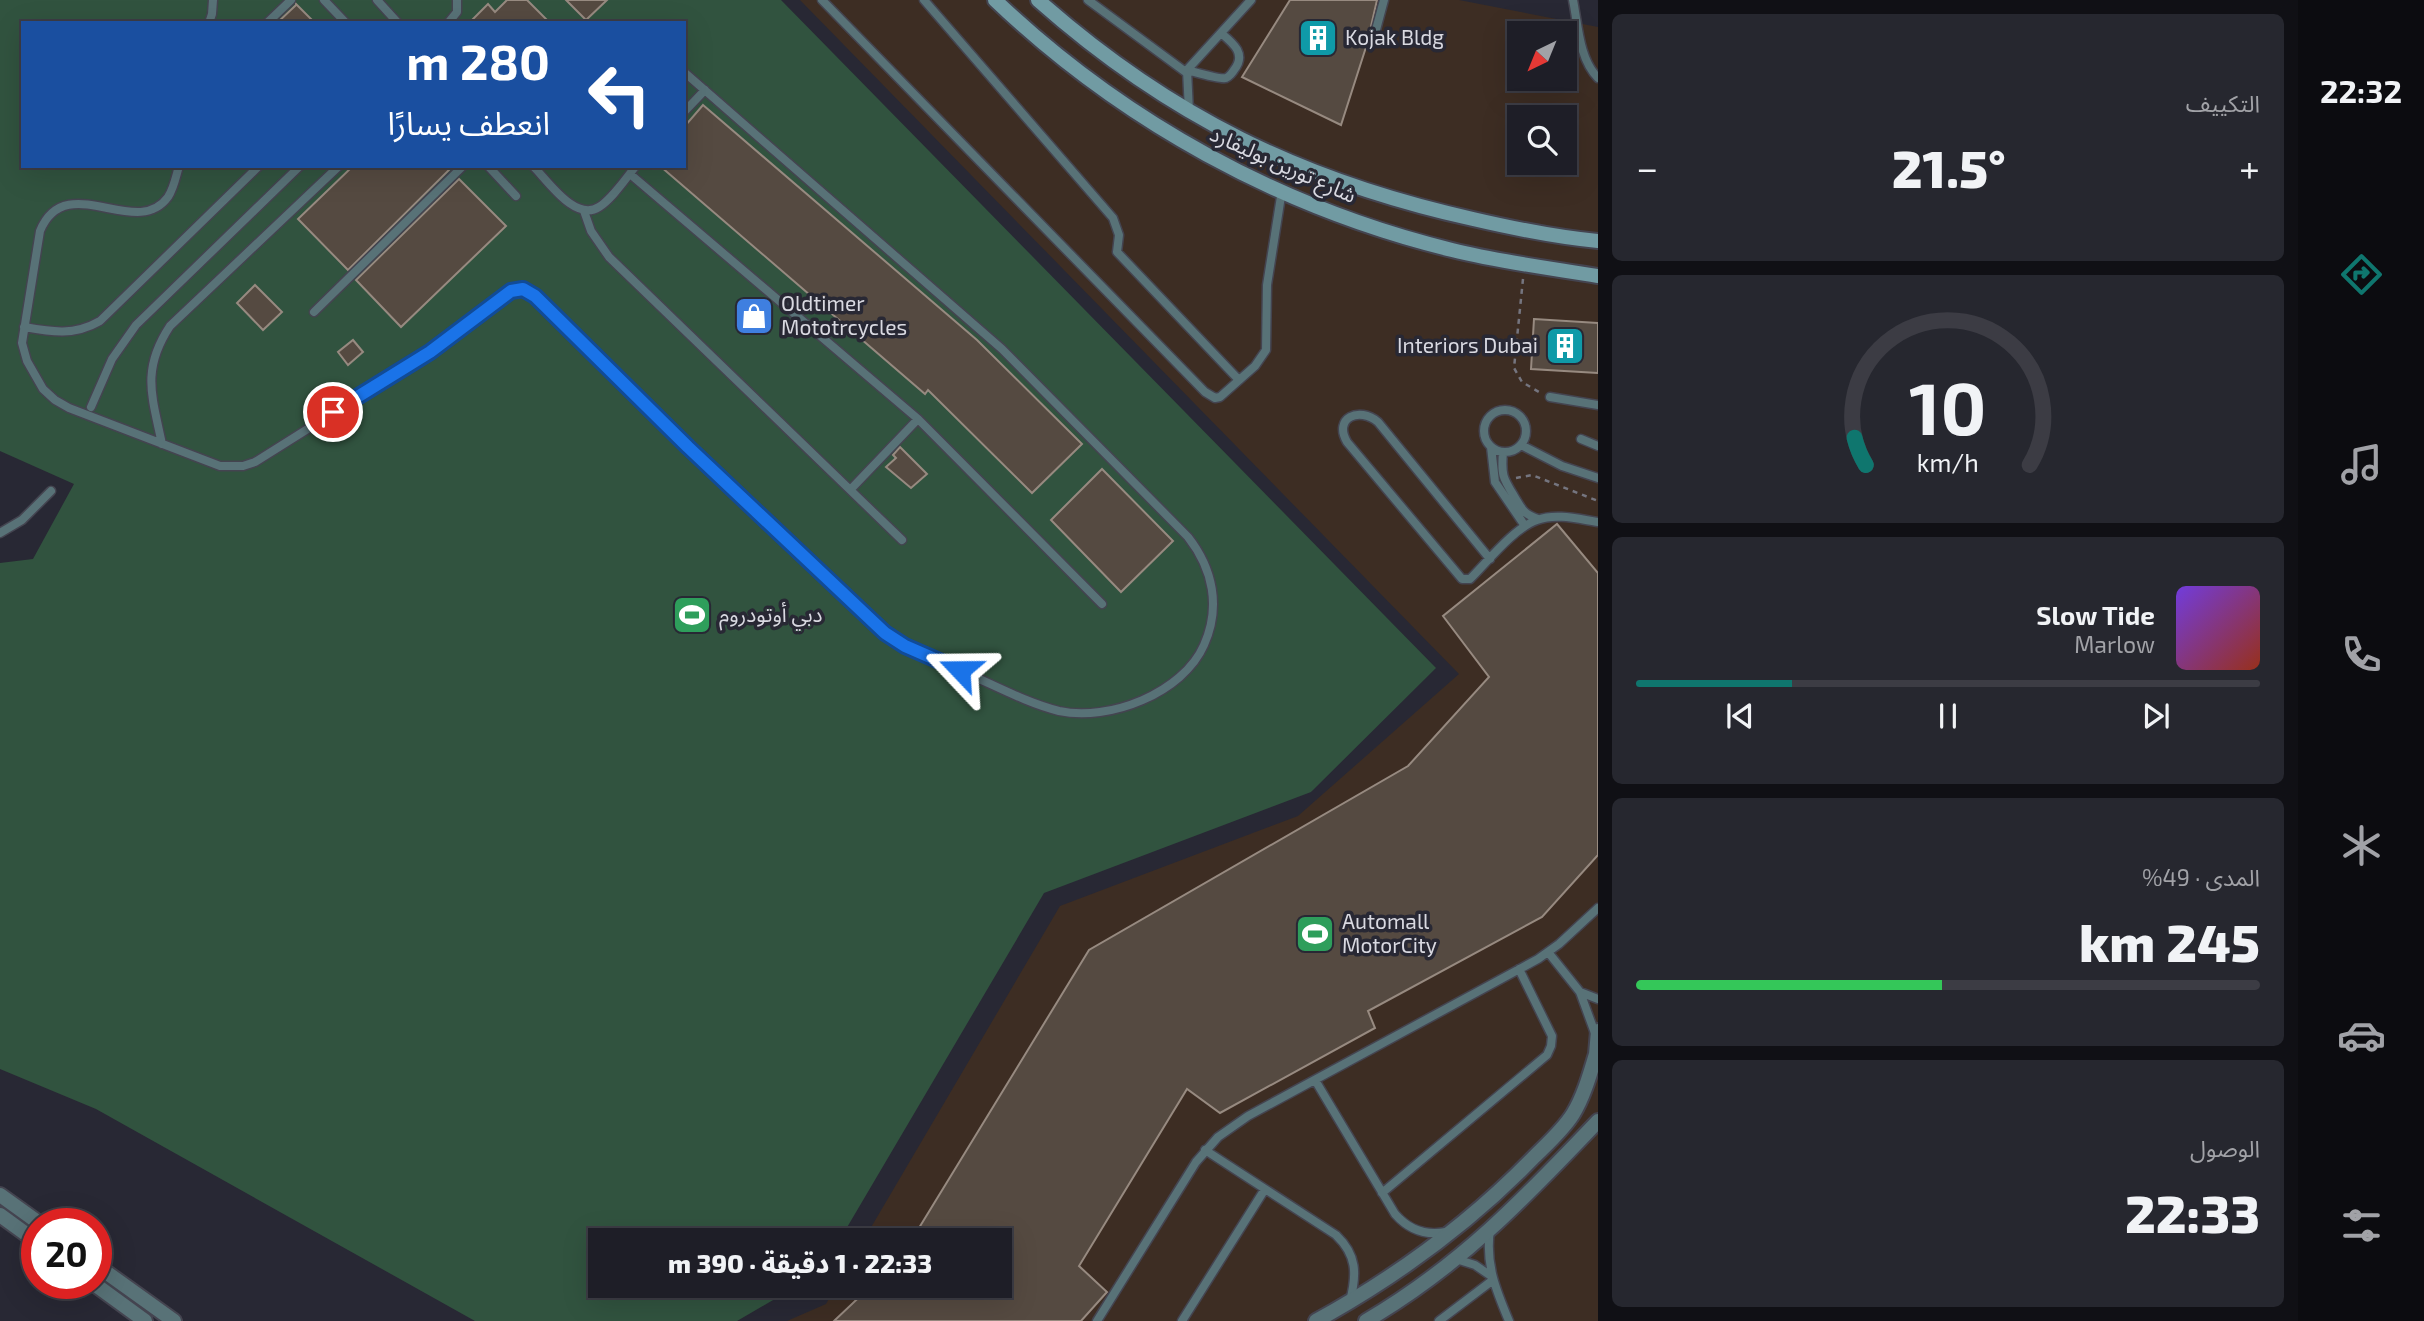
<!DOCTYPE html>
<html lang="ar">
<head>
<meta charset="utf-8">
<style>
  :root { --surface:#1e1e27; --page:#26272f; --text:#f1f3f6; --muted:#a1a2a7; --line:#3c3c44; --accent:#0f766e }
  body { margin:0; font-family:"Exo 2","Noto Sans Arabic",sans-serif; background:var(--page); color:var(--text); direction:rtl; height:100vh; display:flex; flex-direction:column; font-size:26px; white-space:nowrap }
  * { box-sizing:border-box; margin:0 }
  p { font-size:23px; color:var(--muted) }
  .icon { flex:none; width:38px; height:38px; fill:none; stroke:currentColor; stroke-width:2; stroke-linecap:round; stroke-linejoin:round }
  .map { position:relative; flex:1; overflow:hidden; direction:ltr }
  .side { display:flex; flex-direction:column; gap:14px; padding:14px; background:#101015; width:700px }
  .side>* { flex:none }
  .top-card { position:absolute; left:21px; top:21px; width:665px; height:147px; border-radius:0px; box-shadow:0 7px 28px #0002,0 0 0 2px var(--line); direction:rtl; background:#1a4fa0; color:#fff; overflow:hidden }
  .needle { width:46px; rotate:223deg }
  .controls { position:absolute; left:1507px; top:21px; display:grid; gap:14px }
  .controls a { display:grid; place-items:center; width:70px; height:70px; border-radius:0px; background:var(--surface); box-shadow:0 7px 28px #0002,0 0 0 2px var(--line); font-size:35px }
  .speed { position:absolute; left:21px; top:1208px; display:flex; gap:14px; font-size:35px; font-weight:700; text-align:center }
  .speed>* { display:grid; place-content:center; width:91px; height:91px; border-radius:50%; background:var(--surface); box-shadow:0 7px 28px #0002,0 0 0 2px var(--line); line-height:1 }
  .speed .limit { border:10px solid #d22; background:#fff; color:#111 }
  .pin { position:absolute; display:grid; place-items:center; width:60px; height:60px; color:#fff; margin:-30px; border:4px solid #fff; border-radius:50%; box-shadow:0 2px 7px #0007 }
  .me { position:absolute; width:77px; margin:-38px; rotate:293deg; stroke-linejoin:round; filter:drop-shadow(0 0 5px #0008) }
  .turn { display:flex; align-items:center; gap:24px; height:147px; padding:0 21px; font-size:32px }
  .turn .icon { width:91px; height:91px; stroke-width:2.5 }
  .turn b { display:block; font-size:49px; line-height:60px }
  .big { font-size:52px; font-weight:800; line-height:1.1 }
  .side .card { flex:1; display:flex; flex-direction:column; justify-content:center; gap:10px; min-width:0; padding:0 24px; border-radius:10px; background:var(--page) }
  .side .dial { align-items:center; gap:0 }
  .dial svg { height:182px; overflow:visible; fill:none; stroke:var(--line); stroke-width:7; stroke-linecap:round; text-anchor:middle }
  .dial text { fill:var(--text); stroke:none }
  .song { display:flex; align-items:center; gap:21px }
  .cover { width:84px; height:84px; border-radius:10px; background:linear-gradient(135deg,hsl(260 70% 55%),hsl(10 70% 35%)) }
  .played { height:7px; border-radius:4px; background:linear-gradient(90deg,var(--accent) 25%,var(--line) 25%) }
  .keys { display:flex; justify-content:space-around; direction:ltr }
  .heat { display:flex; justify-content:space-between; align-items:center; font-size:38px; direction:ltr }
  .charge { height:10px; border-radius:5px; background:linear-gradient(90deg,#34c759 49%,var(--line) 0) }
  .trip { position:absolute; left:588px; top:1228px; width:424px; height:70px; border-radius:0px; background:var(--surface); box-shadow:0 7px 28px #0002,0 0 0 2px var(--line); font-weight:800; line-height:70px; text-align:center; direction:rtl }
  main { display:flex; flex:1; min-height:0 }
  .tabs { display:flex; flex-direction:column; width:126px; justify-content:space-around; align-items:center; background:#0c0c10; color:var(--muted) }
  .tabs .icon { width:49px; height:49px }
  .tabs .selected { color:var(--accent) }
  .tabs b { font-size:32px; color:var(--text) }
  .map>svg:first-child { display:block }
  .commercial { fill:#3d2d23; fill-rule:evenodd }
  .green { fill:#31533f; fill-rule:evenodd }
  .building { fill:#554a41; stroke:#978a80; stroke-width:2 }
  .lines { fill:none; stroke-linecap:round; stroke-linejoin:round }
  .service-casing { stroke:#444450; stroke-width:11 }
  .tertiary-casing { stroke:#444450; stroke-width:18 }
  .secondary-casing { stroke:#444450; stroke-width:18 }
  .path { stroke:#75757f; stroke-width:2.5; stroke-dasharray:5 5; stroke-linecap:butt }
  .service { stroke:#587277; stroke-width:8 }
  .tertiary { stroke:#587277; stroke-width:14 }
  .secondary { stroke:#719ba3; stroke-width:14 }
  .route-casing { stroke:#114b97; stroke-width:18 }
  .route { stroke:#1a73e8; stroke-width:12 }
  .labels { text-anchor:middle; stroke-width:7; stroke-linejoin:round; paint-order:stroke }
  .poi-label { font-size:21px; fill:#d9d9e1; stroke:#282834; text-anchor:start }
  .street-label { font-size:21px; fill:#d9d9e1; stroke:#282834 }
</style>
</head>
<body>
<main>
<nav class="tabs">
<b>22:32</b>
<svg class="icon selected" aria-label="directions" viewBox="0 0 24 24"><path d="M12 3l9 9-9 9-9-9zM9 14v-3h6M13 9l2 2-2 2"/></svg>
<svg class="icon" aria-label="music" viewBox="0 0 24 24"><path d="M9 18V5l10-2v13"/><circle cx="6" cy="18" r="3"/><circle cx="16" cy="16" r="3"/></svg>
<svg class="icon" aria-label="phone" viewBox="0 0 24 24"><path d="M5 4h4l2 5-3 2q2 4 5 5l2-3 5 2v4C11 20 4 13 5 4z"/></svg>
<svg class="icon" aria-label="climate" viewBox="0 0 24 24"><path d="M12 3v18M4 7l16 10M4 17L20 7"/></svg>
<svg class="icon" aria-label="car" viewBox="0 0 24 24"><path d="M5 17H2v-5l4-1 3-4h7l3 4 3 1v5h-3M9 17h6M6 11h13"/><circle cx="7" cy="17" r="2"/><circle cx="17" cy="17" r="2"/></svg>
<svg class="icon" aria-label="filters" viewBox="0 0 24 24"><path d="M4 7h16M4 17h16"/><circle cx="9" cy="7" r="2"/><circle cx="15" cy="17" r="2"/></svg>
</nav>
<section class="side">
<div class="card"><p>التكييف</p>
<div class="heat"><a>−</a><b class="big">21.5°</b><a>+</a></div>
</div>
<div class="card dial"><svg viewBox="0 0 100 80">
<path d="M14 69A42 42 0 1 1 86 69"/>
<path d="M14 69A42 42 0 0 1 9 57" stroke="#0f766e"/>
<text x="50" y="56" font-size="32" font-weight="700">10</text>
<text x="50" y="72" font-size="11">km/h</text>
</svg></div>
<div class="card">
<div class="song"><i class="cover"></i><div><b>Slow Tide</b><p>Marlow</p></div></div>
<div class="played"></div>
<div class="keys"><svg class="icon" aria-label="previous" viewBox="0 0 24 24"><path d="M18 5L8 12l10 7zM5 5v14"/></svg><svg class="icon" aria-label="pause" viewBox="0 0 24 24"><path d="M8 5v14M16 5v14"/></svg><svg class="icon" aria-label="next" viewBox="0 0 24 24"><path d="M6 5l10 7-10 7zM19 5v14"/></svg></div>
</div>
<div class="card"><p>المدى · 49%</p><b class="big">245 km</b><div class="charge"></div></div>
<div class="card"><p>الوصول</p><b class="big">22:33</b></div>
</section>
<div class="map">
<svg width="1598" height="1321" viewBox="0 0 1598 1321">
  <rect width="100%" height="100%" fill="#282834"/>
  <path class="commercial" d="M800,0h659l139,27v1294h-811l39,-17 10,-18h163v-45h-136l197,-335 238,-90 161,-142zM1519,33h45v46h-45zM1519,117h45v46h-45z"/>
  <path class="green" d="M0,0h781l655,668 -125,124 -267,101 -205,348h-239v45h197l-60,35h-262l-379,-212 -96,-40v-506l33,-4 41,-75 -74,-33zM23,23h661v143h-661z"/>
  <path class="building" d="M507,0h20l23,23h-81l19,-19 7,8z
    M566,0h41l-21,20z
    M1290,0h87l-10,44 -26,81 -99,-48z
    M296,4l19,19h-38l19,-18z
    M703,105l274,235 105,104 -50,49 -104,-103 -3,4 -265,-228h24v-39z
    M353,166h94l3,3 -102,101 -50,-51z
    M459,179l47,47 -105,101 -45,-47z
    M255,285l27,27 -19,18 -26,-27z
    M1534,319l64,4v50l-67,-4z
    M353,340l10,12 -15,13 -10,-13z
    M900,447l27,27 -16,14 -25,-21 10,-9 -3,-3z
    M1102,469l71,72 -52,51 -70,-72z
    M1557,524l41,49v282l-56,62 -174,94 7,17 -155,85 -33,-24 -108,177 28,26 -26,29h-247l37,-35h128v-45h-88l178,-291 319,-184 81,-89 -46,-61z"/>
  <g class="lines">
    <g class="service-casing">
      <path id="service" d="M324,0l22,23
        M377,0l21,23
        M822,0l383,392 10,6 5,-1 35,-31 11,-16 1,-65 15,-95
        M924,0l189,218 6,17 -2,17 122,128
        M1088,0l99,73
        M1573,0c5,25 6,59 25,78
        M209,23l3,-9 1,-14
        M267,23l24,-23
        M448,23l9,-11v-12
        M1373,41l11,-41
        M1187,70c8,2 33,10 39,8 3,-1 7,-6 8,-8 13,-16 -1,-27 -13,-37
        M1189,111l-2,-41 64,-70
        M684,112l21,-22
        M179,166c-3,10 -5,22 -11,31 -32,44 -102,-29 -128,34l-18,112 5,18 16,28 12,11 14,8 151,58h23l12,-4 175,-110 81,-61 12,-2 12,7c82,80 163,161 247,240 23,21 46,43 69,65 12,12 25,26 39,36 23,16 51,25 76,36 30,13 61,30 93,38 50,11 124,-18 145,-66 17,-38 9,-76 -16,-108l-186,-188 -318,-277
        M488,166l28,30
        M533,166c15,15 42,56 66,41 14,-9 26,-28 37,-41
        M630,174l288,245 184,185
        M584,211l7,20 18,26 293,283
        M314,312l149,-146
        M24,327c28,5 50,9 76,-6l159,-155
        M1550,397l48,8
        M91,407l21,-48 24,-34 164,-159
        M1484 431a21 21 0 1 1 42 0a21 21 0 1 1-42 0Z
        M1581,439l17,7
        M162,444c-10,-48 -21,-74 8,-118l169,-160
        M1521,445l41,21 36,12
        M1491,447l4,35 30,44
        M1503,452c-2,23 0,26 11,44 8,13 9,18 24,23
        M851,489l67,-70
        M0,533l22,-13 29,-29
        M1490,559l-112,-137c-19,-16 -45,-4 -31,20l115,137h8c18,-18 44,-51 67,-59 19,-7 41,-1 61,2
        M1548,952l32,40 16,44
        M1580,992l18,7
        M1315,1080l80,134c14,16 30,22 51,18
        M1205,1150l131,85c21,20 21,39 14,66
        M1382,1193l165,-138 4,-9 1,-10 -33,-67
        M1490,1230c-5,34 6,60 19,91
        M1456,1259l19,6 16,11
        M1097,1321l99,-159 22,-25 30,-21 290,-157 21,-15 39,-36
        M1182,1321l83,-132
        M1439,1321l54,-41"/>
    </g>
    <g class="tertiary-casing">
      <path id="tertiary" d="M1598,1031l-2,23 2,6
        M0,1195l39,28
        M0,1215l37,27
        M96,1265l78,56
        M93,1283l52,38
        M1316,1321c80,-44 154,-98 218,-164 13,-13 29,-27 39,-43 11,-18 17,-40 23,-60
        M1366,1321c94,-55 158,-122 232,-200"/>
    </g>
    <g class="secondary-casing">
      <path id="secondary" d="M995,0c127,121 285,208 457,250 48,12 97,18 146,26
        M1038,0c131,116 264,181 435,219 43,10 81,18 125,22"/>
    </g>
    <path class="path" d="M1523,279l-9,89 8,14 17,10
      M1516,478l16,-3 66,26"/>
    <use href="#service" class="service"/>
    <use href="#tertiary" class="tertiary"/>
    <use href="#secondary" class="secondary"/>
  </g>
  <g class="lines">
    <g class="route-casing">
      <path id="route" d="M333,412l97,-60 81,-61 12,-2 12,7 153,151 197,186 20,13 55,24"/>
    </g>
    <use href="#route" class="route"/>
  </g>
  <defs>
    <g id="building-square" transform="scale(2.0125)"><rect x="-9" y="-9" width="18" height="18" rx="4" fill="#0f9aa8" stroke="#282834"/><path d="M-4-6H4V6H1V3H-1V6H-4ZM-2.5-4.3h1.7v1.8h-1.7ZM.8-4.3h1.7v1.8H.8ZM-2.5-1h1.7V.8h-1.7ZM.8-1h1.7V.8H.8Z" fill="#fff"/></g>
    <g id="shop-square" transform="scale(2.0125)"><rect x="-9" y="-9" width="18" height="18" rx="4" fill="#3f7fe0" stroke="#282834"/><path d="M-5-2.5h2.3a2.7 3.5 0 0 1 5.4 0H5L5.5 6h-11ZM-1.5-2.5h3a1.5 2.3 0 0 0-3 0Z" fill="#fff"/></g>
    <g id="stadium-square" transform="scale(2.0125)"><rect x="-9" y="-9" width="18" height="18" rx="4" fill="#2e9e5b" stroke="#282834"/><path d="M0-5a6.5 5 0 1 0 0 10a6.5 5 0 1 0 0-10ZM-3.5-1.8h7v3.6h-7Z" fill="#fff"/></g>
  </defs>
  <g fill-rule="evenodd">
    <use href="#building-square" x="1318" y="38"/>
    <use href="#shop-square" x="754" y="316"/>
    <use href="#building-square" x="1565" y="346"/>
    <use href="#stadium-square" x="692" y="615"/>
    <use href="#stadium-square" x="1315" y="934"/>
  </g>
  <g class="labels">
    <g class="poi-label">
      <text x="1345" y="45">Kojak Bldg</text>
      <text x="781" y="311">Oldtimer<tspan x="781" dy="24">Mototrcycles</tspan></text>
      <text x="1538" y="353" text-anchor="end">Interiors Dubai</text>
      <text x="719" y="622">دبي أوتودروم</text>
      <text x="1342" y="929">Automall<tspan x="1342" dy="24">MotorCity</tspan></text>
    </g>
    <g class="street-label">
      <text transform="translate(1283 165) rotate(24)" y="7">شارع تورين بوليفارد</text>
    </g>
  </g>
</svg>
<div class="controls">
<a><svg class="needle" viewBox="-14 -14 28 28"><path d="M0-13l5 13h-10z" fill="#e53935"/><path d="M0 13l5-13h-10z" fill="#a1a2a7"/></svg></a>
<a><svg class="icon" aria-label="search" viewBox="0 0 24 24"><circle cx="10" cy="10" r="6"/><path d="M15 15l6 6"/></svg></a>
</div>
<div class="speed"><div class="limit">20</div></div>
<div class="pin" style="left:333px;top:412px;background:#d93025"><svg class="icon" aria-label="arrive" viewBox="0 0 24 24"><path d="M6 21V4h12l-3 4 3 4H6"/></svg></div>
<svg class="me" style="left:960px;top:670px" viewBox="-20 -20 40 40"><path d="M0-17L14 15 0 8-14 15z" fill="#1a73e8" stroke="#fff" stroke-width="4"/></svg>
<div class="trip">22:33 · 1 دقيقة · 390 m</div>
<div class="top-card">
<div class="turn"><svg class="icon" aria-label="left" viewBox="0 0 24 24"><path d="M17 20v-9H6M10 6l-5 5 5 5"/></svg><div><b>280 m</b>انعطف يسارًا</div></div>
</div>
</div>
</main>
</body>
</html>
